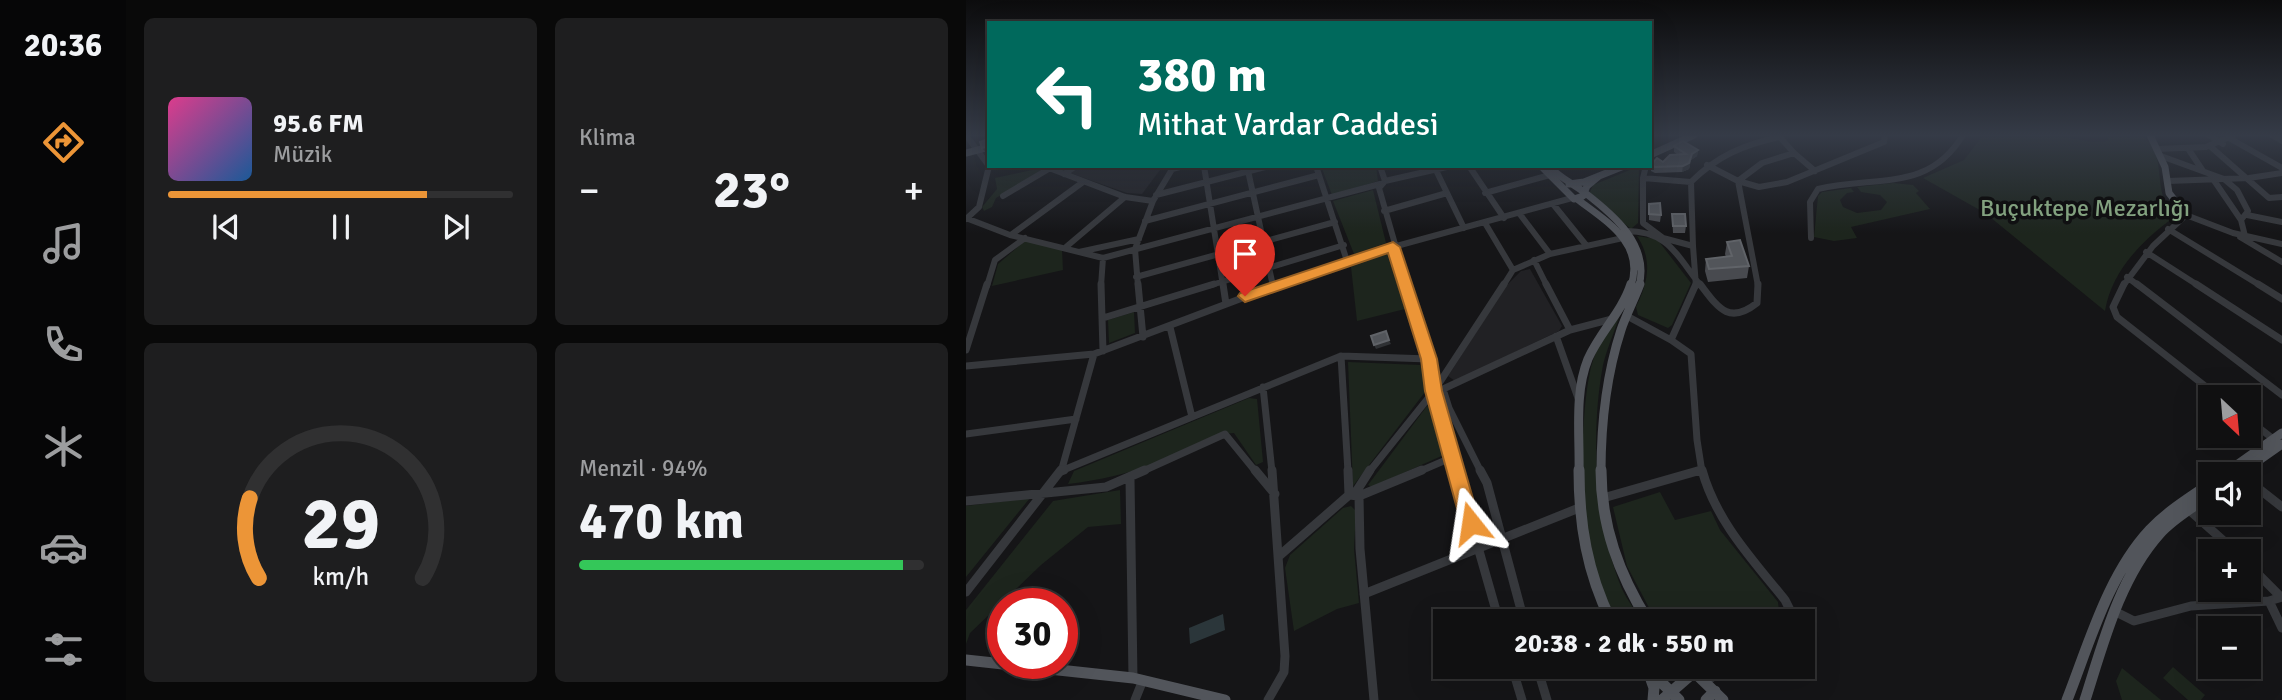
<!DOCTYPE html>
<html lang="tr">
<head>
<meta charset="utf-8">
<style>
  :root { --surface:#101011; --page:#1e1e1f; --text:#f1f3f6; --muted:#9c9d9f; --line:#303031; --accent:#ec9537 }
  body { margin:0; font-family:Signika,sans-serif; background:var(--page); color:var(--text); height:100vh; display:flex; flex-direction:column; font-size:26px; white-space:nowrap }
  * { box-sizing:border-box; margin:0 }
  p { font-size:23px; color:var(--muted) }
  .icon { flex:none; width:38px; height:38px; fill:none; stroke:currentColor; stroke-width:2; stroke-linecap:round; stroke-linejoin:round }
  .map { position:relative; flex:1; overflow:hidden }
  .panel { display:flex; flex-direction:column; gap:18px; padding:18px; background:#090909; width:840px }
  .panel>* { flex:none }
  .guide { position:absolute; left:21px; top:21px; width:665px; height:147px; border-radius:0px; box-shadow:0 7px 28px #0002,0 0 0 2px var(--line); background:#00695c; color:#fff; overflow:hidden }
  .needle { width:46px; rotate:154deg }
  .tools { position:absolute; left:1232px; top:385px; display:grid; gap:14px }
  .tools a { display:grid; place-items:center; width:63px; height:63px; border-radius:0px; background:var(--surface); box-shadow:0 7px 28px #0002,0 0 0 2px var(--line); font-size:35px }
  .speed { position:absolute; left:21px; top:588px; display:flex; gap:14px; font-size:35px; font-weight:700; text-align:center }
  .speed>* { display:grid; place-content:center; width:91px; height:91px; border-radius:50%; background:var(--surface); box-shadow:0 7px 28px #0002,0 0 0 2px var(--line); line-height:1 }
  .speed .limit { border:10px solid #d22; background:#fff; color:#111 }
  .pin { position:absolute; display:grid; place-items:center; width:60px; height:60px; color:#fff; margin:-72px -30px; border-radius:50% 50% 50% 0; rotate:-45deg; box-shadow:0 0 7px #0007 }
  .pin .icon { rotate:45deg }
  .me { position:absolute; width:77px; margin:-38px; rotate:345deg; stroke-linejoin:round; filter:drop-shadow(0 0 5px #0008) }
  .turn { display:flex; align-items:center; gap:24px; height:147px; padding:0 35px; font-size:32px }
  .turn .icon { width:91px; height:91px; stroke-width:2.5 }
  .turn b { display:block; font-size:49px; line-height:60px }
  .big { font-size:52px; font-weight:700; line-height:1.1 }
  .panel .tile { flex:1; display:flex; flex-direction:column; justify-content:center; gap:10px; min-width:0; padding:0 24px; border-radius:10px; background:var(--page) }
  .panel .dial { align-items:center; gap:0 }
  .dial svg { height:182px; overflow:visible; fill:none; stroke:var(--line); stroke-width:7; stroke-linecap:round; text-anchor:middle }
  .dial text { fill:var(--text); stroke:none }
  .song { display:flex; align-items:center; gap:21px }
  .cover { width:84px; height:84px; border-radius:10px; background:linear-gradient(135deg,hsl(330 70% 55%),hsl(210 70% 35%)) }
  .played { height:7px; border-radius:4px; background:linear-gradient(90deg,var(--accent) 75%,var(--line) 75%) }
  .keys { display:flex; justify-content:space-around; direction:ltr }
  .heat { display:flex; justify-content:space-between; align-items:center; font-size:38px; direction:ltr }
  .charge { height:10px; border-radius:5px; background:linear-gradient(90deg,#34c759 94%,var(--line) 0) }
  .panel .tiles { flex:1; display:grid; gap:18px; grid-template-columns:repeat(2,1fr) }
  .trip { position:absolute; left:467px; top:609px; width:382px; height:70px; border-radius:0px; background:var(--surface); box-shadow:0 7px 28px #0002,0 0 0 2px var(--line); font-weight:700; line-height:70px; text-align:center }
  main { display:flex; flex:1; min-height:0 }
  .tabs { display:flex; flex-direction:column; width:126px; justify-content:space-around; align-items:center; background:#060607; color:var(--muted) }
  .tabs .icon { width:49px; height:49px }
  .tabs .current { color:var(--accent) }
  .tabs b { font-size:32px; color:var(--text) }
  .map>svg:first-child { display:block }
  .built { fill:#212124 }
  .green { fill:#1d251d }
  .water { fill:#2b363a }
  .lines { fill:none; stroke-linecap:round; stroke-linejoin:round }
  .minor-far2 { stroke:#36383c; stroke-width:6 }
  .minor-far1 { stroke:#36383c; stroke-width:7 }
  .minor { stroke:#36383c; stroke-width:9 }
  .major-far2 { stroke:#52555b; stroke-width:7 }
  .major-far1 { stroke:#52555b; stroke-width:9 }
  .major { stroke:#52555b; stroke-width:11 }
  .wall { fill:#484a4f }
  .shaded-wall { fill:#2f3134 }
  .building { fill:#52555a; stroke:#606368; stroke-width:2 }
  .route { fill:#ec9537; stroke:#996124; stroke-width:2 }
  .labels { text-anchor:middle; stroke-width:7; stroke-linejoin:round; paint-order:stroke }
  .park-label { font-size:24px; fill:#82a17f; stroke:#101012 }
</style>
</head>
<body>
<main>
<nav class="tabs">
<b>20:36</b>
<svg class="icon current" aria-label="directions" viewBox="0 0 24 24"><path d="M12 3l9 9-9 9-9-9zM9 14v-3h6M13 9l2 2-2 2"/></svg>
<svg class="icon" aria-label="music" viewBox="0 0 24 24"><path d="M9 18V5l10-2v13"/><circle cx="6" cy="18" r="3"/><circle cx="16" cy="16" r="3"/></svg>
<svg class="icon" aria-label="phone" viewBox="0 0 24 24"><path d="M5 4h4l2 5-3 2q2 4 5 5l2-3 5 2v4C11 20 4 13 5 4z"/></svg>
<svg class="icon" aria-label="climate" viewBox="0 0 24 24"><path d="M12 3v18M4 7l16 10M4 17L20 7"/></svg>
<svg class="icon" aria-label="car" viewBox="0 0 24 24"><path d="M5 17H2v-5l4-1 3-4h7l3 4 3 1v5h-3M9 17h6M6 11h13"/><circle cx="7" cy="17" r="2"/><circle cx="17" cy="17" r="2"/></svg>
<svg class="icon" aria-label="filters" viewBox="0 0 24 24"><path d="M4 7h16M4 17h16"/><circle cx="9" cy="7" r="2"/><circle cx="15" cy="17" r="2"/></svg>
</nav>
<section class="panel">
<div class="tiles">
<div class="tile">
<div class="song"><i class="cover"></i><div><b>95.6 FM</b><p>Müzik</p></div></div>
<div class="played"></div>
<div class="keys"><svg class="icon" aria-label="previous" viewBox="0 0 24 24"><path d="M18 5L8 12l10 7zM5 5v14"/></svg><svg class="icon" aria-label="pause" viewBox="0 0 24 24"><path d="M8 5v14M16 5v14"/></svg><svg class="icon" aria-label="next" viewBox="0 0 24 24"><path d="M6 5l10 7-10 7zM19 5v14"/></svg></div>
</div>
<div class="tile"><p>Klima</p>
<div class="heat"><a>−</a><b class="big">23°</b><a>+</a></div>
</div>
<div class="tile dial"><svg viewBox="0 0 100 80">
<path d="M14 69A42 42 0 1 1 86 69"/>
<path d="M14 69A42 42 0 0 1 10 34" stroke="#ec9537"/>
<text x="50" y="56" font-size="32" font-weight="700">29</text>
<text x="50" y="72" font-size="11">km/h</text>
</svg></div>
<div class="tile"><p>Menzil · 94%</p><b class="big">470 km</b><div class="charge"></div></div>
</div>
</section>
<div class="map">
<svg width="1316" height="700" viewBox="0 0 1316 700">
  <rect width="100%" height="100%" fill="#151517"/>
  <path class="built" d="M114,166h83l-21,28 -15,-1 -57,-20z
    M564,269l32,57 -3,5 -104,50 -7,-5 57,-89 16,-16z"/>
  <path class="green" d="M1017,135h69l39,7 17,-1 -1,-6c10,0 25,-3 33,1 26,11 15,51 26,66 4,4 10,8 14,11 -34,24 -68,55 -75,98l-120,-98 -62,-35 41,-18z
    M84,166l-54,32 -4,9 -8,4 -2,-4 15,-18 -2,-11z
    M355,166h55l2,15 -46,14z
    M671,167l2,2 -1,54 -7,6 -36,-29 -5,-8 3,-7z
    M927,183l20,2 6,6 -3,2 14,16 -79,18 6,11 -23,3 -20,-4 4,-41 4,-4 29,-4 3,4 -7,1 -7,7 3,7 14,6 24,-3 6,-8 -7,-7 -19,-3 -4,-5z
    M407,190l13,53 -32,11 -21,-53z
    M671,236l20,3 34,44 -19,42 -4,3 -30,-13 -2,-8c12,-24 17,-47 1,-71z
    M60,240l36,10 1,20 -71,16 6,-22z
    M421,254l18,55 -48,12 -6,-54z
    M168,312l1,21 -26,10 -1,-23z
    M652,314h2c-5,17 -13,34 -17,51 -13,70 -8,159 19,224 5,11 14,22 20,32h-23c-16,-23 -29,-56 -33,-84 -6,-44 -5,-127 5,-170 5,-19 17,-36 27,-53z
    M382,362l72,3 5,7v20l-72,94z
    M283,398l8,1 6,63 -7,3 -22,-32c-28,1 -50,19 -76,29 -30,12 -58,18 -90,22l6,-13z
    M461,406l6,2 13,46 -74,33 -4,-2z
    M154,490l1,34 -33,3 -47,38 -71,68 -4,11v-34l87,-109z
    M694,492l15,28 36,-9 9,19 58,72 2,19h-124l-29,-55 -14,-59z
    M64,498l-64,79v-71z
    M385,506l5,5 -2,38 5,54 -22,6 -43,22 -9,-63 5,-13 53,-47z
    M1207,667l32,28 -4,5h-13l-25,-22z
    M1156,668l39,32h-39l-6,-19z"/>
  <path class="water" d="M257,614l2,16 -35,14 -1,-16z"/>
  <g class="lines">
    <path class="minor-far2" d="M0,135l23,31
      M1243,135l14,9
      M1306,135l10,6
      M1263,138l53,30
      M1245,147l58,51 13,-1
      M1191,149l49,-2 28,-12
      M1223,150l14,21
      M828,153l21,18
      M1195,156l63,23 13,11 11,21 -7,9 4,16
      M741,165l31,16 24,-18 32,-10 -16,-18
      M238,166l19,120
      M281,166l26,120
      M350,166l32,98
      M414,166l5,15
      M468,166l30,62
      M503,166l35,52
      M680,166l-3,12 48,4c26,-26 52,-37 88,-45
      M83,168l76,29 28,4
      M206,169l12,-3
      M98,174l12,-8
      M677,178v45l20,15 30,8 -2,-64
      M1247,179l28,41
      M1202,181l81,-3 33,-5
      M519,193l65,-18
      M190,195l113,-29
      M37,196l49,-29
      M587,204l33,41
      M418,211l63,-18
      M553,213l31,41
      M1281,215l35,7
      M0,218l44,17 93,23 277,-74
      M0,219l13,-12 10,-41
      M179,221l174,-46
      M519,223l28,47
      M1202,229l93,57
      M660,231c43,0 51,25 75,55
      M45,235l72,-53
      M1274,237l42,25
      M845,238l-1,-36 8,-13c58,-14 110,4 145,-54
      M727,246l3,40
      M100,247l59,-50
      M113,252l60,-13
      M1180,252l53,34
      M568,260l13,26
      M170,277l199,-55
      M1161,277l12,9
      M21,286l8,-26 30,-22
      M135,286l2,-28
      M172,286l-3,-37 18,-48 21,-35
      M242,286l136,-41
      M307,286l75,-22 45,-17 179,-49
      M441,286l-28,-98 6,-7 66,-15
      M537,286l10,-16 37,-16 73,-16
      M792,286l-20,-105 21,6 28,-5 97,-40 1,-7
      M1157,286l30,-40 33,-31 47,18 49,11"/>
    <path class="minor-far1" d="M135,284l2,67
      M172,284l5,53
      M257,284l3,20
      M440,284l51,188
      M580,284l24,46 42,-11
      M734,284c17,22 28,42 57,19l1,-19
      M1158,284l-11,23 4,10 102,80
      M1171,284l145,111
      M1230,284l86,56
      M1292,284l24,15
      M661,316l44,24 25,-56
      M137,318l111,-34
      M590,336l22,62
      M705,340l20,14 6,86 5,32
      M0,350l21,-66
      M375,356l7,116
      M0,366l128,-12 185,-70
      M297,387l9,85
      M477,389l6,19 32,64
      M475,390l129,-60
      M226,417l149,-61 88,3
      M1283,420l23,18
      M0,434l110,-15
      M95,471l131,-54 -22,-90
      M95,472l33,-118
      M175,472l84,-38 31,38
      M403,472l65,-81 70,-107
      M452,472l35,-15
      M730,472l5,-2"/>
    <path class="minor" d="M289,470l20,24
      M382,470l1,25
      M490,470l43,151
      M514,470l7,13 37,138
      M736,470c14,51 50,89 83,130l7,14 -2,7
      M95,471l3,-1
      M164,479l3,199
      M1283,481l33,26
      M388,495l16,-25
      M393,496l1,53 14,151
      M637,498l98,-28
      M0,501l140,-14 39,-17
      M1223,510l46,41
      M313,556l70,-61 10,1 63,-26
      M1283,565l32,32
      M0,592l95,-122
      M398,594l215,-86
      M1303,601l13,27
      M1150,612l18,9 57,-15 78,-5 13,-4
      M546,667l10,33
      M571,667l10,33
      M739,682l22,-15
      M169,700l8,-20
      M302,700l16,-28 1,-16 -13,-186"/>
    <path class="major-far2" d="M1184,135l15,32 4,26 17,22
      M0,153l23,-6
      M684,155l44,-20
      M575,166l33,33 9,-3 4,-10 12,-10
      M583,166c11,12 23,17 35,26 30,23 66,53 55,94
      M603,184l15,-2 40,-16
      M611,199c29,22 68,44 54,87"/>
    <path class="major-far1" d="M613,472c1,-36 -5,-79 9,-113 12,-27 34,-47 43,-75
      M635,472c0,-48 5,-96 20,-142 5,-15 13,-30 19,-46
      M1261,472l55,-39
      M1276,472l40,-28"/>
    <path class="major" d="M613,470c0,54 8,102 32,151
      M635,470c0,56 18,104 47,151
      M1257,474l6,-4
      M1273,474l6,-4
      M0,660l167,18 92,22
      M680,667l33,33
      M723,667l34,33
      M683,674l5,14 -1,12
      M696,700l32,-28
      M740,700l9,-9
      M1101,700c22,-56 41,-125 83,-170 17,-18 39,-32 60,-46
      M1119,700c18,-56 34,-121 74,-166 14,-16 34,-27 51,-39"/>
  </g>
  <path class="wall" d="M708,146l24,4 -1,6 -6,4 -2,9 -7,3 -27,1 -4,-2v-6l12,-3 14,-8 -3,-2z
    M683,204l12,11 -1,7 -11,-2z
    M706,214l14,12 -1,7h-12z
    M761,242l22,24 -2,12 -39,4 -3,-11 1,-12 20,-2 -1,-3z"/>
  <path class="shaded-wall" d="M23,146v10l-7,-8z
    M732,150l-1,6 -6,4 -2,9 -7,3 1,-6 9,-12z
    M423,340l2,4 -15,5 -2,-4z"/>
  <path class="building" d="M23,139v7l-7,2 -2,-6z
    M717,141l15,9 -6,4 -3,9 -6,3 -28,1 -4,-2 6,-7 6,4 7,-7 16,-1 -12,-8z
    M694,203l1,12 -12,-1v-10z
    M706,214h13l1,12h-13z
    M774,240l9,26 -40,3 -3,-10 26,-3 -5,-14z
    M420,331l3,9 -15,5 -3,-9z"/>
  <linearGradient id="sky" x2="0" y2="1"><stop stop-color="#0c0c0d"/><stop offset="0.58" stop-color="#353b47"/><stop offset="1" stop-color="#353b47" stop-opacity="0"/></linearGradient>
  <rect width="1316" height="233" fill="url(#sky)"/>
  <path class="route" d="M427,242l7,5 37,112 5,32 38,132 -3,6 -6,3 -7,-3 -3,-6 -36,-132 -4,-32 -33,-106 -143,49 -7,-6 2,-3z"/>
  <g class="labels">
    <g class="park-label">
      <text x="1119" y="216">Buçuktepe Mezarlığı</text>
    </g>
  </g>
</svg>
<div class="tools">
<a><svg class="needle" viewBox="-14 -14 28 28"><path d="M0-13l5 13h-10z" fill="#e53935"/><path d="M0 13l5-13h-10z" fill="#9c9d9f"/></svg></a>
<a><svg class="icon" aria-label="sound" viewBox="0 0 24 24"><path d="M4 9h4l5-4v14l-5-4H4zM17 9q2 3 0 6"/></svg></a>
<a>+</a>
<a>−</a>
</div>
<div class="speed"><div class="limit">30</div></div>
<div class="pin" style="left:279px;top:296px;background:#d93025"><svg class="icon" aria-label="arrive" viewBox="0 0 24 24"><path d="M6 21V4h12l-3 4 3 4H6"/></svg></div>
<svg class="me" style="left:505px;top:523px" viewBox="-20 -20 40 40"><path d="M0-17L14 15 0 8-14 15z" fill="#ec9537" stroke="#fff" stroke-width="4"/></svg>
<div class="trip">20:38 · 2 dk · 550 m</div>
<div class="guide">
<div class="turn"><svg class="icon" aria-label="left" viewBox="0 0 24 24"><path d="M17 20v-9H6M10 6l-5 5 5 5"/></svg><div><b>380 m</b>Mithat Vardar Caddesi</div></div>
</div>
</div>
</main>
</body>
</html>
